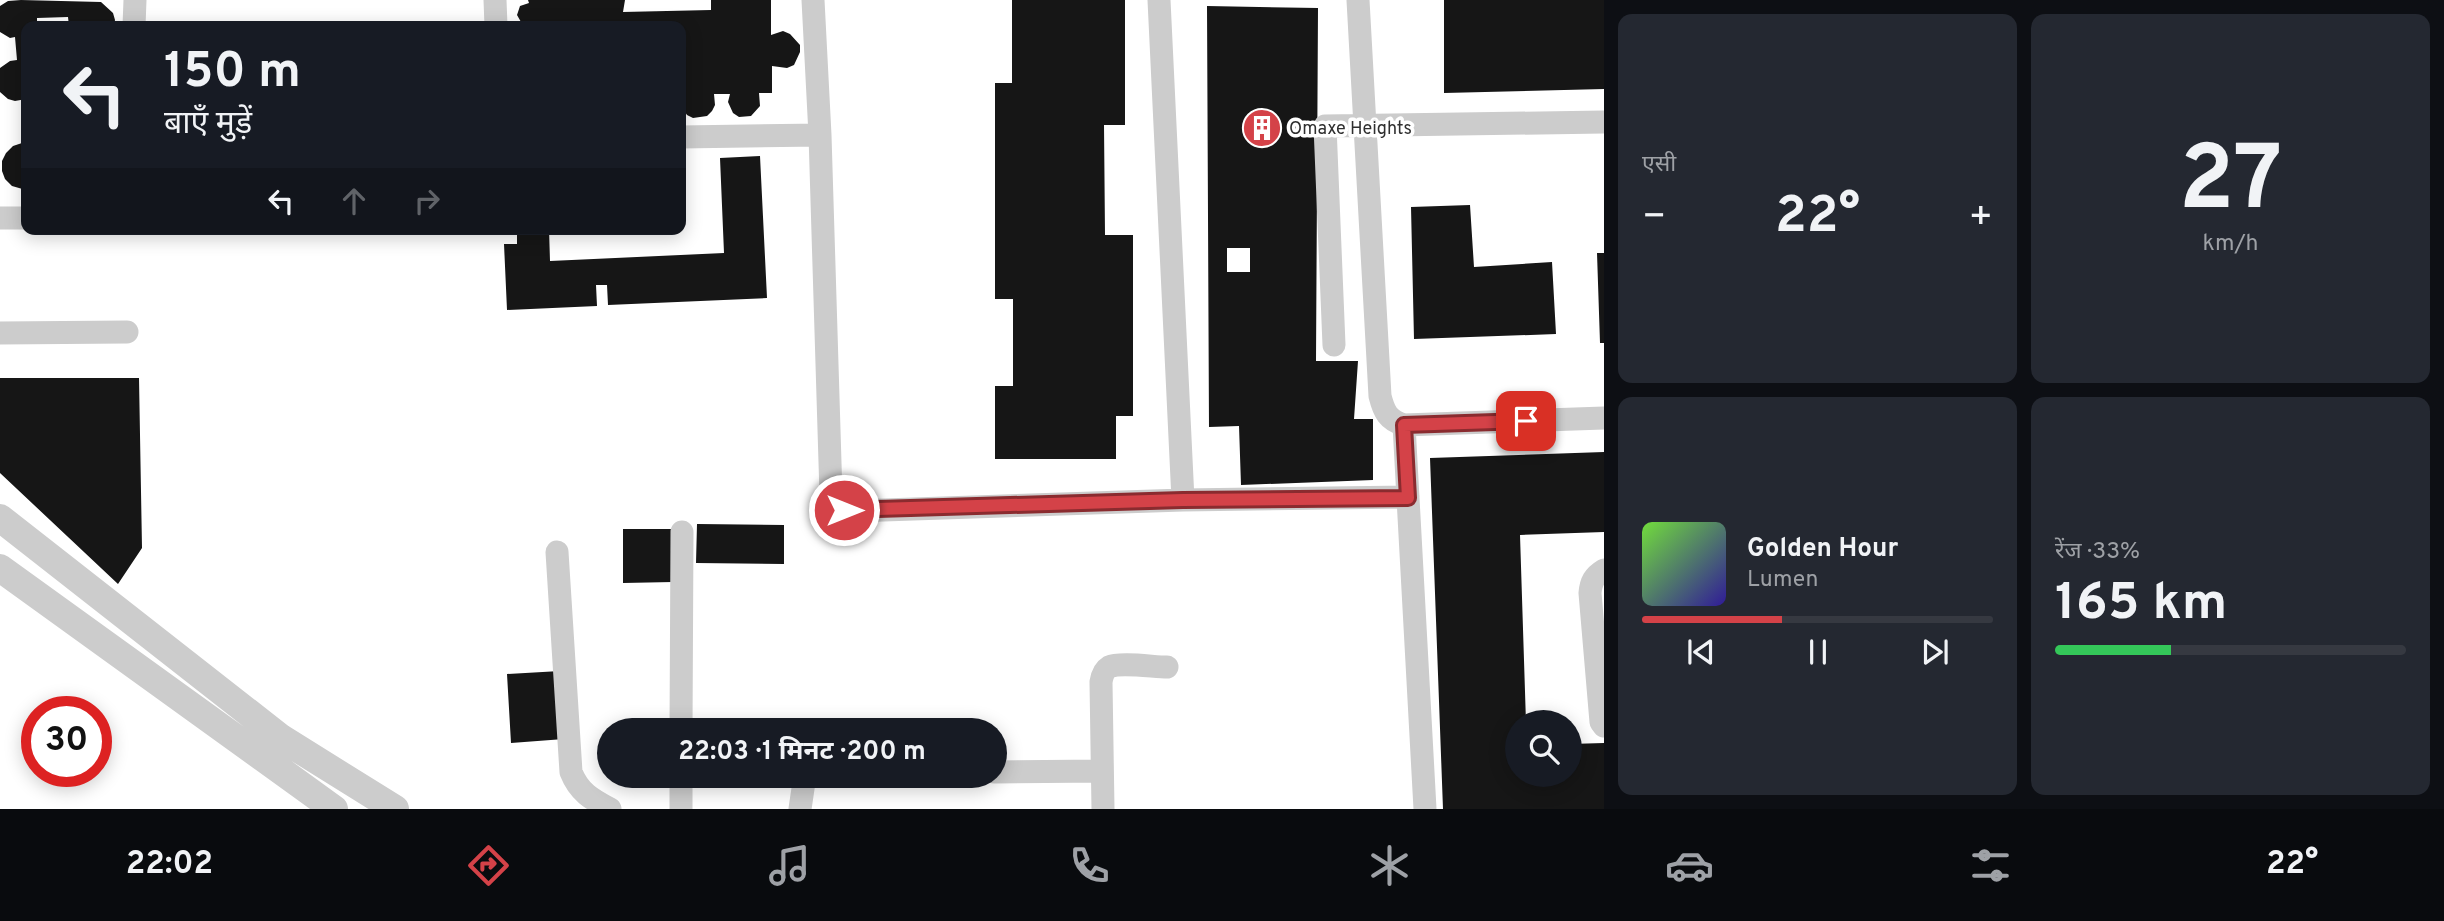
<!DOCTYPE html>
<html lang="hi">
<head>
<meta charset="utf-8">
<style>
  :root { --surface:#171b24; --page:#242831; --text:#f1f3f6; --muted:#9ea1a6; --line:#363941; --accent:#d44248 }
  body { margin:0; font-family:Overpass,"Noto Sans Devanagari",sans-serif; background:var(--page); color:var(--text); height:100vh; display:flex; flex-direction:column; font-size:26px; white-space:nowrap }
  * { box-sizing:border-box; margin:0 }
  p { font-size:23px; color:var(--muted) }
  .icon { flex:none; width:38px; height:38px; fill:none; stroke:currentColor; stroke-width:2; stroke-linecap:round; stroke-linejoin:round }
  .map { position:relative; flex:1; overflow:hidden }
  .sheet { display:flex; flex-direction:column; gap:14px; padding:14px; background:#0d0f14; width:840px }
  .sheet>* { flex:none }
  .banner { position:absolute; left:21px; top:21px; width:665px; height:214px; border-radius:14px; box-shadow:0 4px 18px #0003; background:#171b24; color:var(--text); overflow:hidden }
  .tools { position:absolute; left:1505px; top:710px; display:grid; gap:14px }
  .tools a { display:grid; place-items:center; width:77px; height:77px; border-radius:50%; background:var(--surface); box-shadow:0 4px 18px #0003; font-size:35px }
  .speed { position:absolute; left:21px; top:696px; display:flex; gap:14px; font-size:35px; font-weight:700; text-align:center }
  .speed>* { display:grid; place-content:center; width:91px; height:91px; border-radius:50%; background:var(--surface); box-shadow:0 4px 18px #0003; line-height:1 }
  .speed .limit { border:10px solid #d22; background:#fff; color:#111 }
  .pin { position:absolute; display:grid; place-items:center; width:60px; height:60px; color:#fff; margin:-30px; border-radius:14px; box-shadow:0 4px 10px #0006 }
  .me { position:absolute; width:77px; margin:-38px; rotate:90deg; stroke-linejoin:round; filter:drop-shadow(0 0 5px #0008) }
  .turn { display:flex; align-items:center; gap:24px; height:147px; padding:0 28px; font-size:32px }
  .turn .icon { width:91px; height:91px; stroke-width:2.5 }
  .turn b { display:block; font-size:49px; line-height:60px }
  .lanes { display:flex; align-items:center; height:66px; padding:0 28px; background:#0003; justify-content:center; gap:35px; direction:ltr }
  .lanes .off { opacity:.35 }
  .big { font-size:52px; font-weight:700; line-height:1.1 }
  .sheet .card { flex:1; display:flex; flex-direction:column; justify-content:center; gap:10px; min-width:0; padding:0 24px; border-radius:14px; background:var(--page) }
  .sheet .dial { align-items:center; gap:0 }
  .dial b { font-size:91px; line-height:1 }
  .song { display:flex; align-items:center; gap:21px }
  .cover { width:84px; height:84px; border-radius:10px; background:linear-gradient(135deg,hsl(100 70% 55%),hsl(250 70% 35%)) }
  .played { height:7px; border-radius:4px; background:linear-gradient(90deg,var(--accent) 40%,var(--line) 40%) }
  .keys { display:flex; justify-content:space-around; direction:ltr }
  .heat { display:flex; justify-content:space-between; align-items:center; font-size:38px; direction:ltr }
  .charge { height:10px; border-radius:5px; background:linear-gradient(90deg,#34c759 33%,var(--line) 0) }
  .sheet .tiles { flex:1; display:grid; gap:14px; grid-template-columns:repeat(2,1fr) }
  .trip { position:absolute; left:597px; top:718px; width:410px; height:70px; border-radius:35px; background:var(--surface); box-shadow:0 4px 18px #0003; font-weight:700; line-height:70px; text-align:center }
  .dock { display:flex; height:112px; justify-content:space-around; align-items:center; background:#090b0e; color:var(--muted) }
  .dock .icon { width:49px; height:49px }
  .dock .selected { color:var(--accent) }
  .dock b { font-size:32px; color:var(--text) }
  main { display:flex; flex:1; min-height:0 }
  .map>svg:first-child { display:block }
  .building { fill:#161616; fill-rule:evenodd }
  .lines { fill:none; stroke-linecap:round; stroke-linejoin:round }
  .minor { stroke:#ccc; stroke-width:23 }
  .tertiary { stroke:#ccc; stroke-width:28 }
  .route-casing { stroke:#8a2b2f; stroke-width:18 }
  .route { stroke:#d44248; stroke-width:12 }
  .labels { text-anchor:middle; stroke-width:7; stroke-linejoin:round; paint-order:stroke }
  .poi-label { font-size:18px; fill:#2f2f2f; stroke:#fff; text-anchor:start }
</style>
</head>
<body>
<main>
<div class="map">
<svg width="1604" height="809" viewBox="0 0 1604 809">
  <rect width="100%" height="100%" fill="#fff"/>
  <path class="building" d="M21,0l80,2 12,11 2,7 -1,6h-45l-1,-9 -31,1v8h-11v73l-11,2 -7,-2 -8,-7v-24l10,-7 7,-1 -2,-23 -5,1 -10,-6v-26l8,-5z
    M528,0h97l-2,12 88,-2v-10h60v35l12,-4 7,3 10,11v7l-6,13 -7,3 -15,-2v27h-13l1,13 -9,10 -12,1 -6,-4 -5,-11 2,-8h-16l1,11 -3,6 -5,5 -14,2 -6,-3 -6,-9v-80h-151l-9,-4 -4,-7 3,-9 9,-3z
    M1012,0h113v125h-21l1,110h28v181h-17v43h-121v-73h18v-87h-18v-216h17z
    M1444,0h160v89l-160,4z
    M1207,6l111,2 -2,353h42l-4,58h19v61l-132,5 -2,-59 -30,1zM1227,248h23v24h-23z
    M22,143h4v47l-14,-4 -7,-7 -3,-8v-10l4,-8 7,-7z
    M760,156l7,142 -159,7 -1,-20h-11l1,21 -90,4 -3,-66h13v-15h32l1,32 174,-8 -4,-95z
    M1470,205l4,62 78,-5 4,72 -142,5 -3,-132z
    M1597,253h7v90h-4z
    M0,378h139l3,170 -24,36 -118,-111z
    M1604,452v80l-84,3 6,188h-9v52h53v-31l34,-1v66h-161l-13,-351z
    M697,524l87,1v39l-88,-1z
    M623,529h50v53l-50,1z
    M560,671l4,68 -53,4 -4,-69z
    M789,718l47,1v11h-47z"/>
  <g class="lines">
    <path class="minor" d="M495,0l1,26
      M813,0l7,135 11,360c5,12 11,15 23,16l329,-11 225,-3
      M1159,0l24,500
      M1358,0l22,396c4,16 8,24 24,29l200,-7
      M134,26l1,-26
      M681,137l139,-2
      M0,218h26
      M0,333l127,-1
      M1334,345l-9,-219 279,-4
      M1404,425l21,384
      M557,552l14,220c8,20 20,27 39,37
      M1604,570c-10,6 -13,12 -14,23l11,129 3,4
      M681,730l1,-198
      M994,772l108,-1
      M681,809v-34
      M800,809l5,-34
      M1103,809l-2,-127c1,-6 3,-12 8,-15 11,-5 45,0 58,0"/>
    <path class="tertiary" d="M0,518l281,220 114,71
      M0,568l334,241"/>
  </g>
  <g class="lines">
    <g class="route-casing">
      <path id="route" d="M844,510l339,-10 225,-2 -4,-73 122,-4"/>
    </g>
    <use href="#route" class="route"/>
  </g>
  <defs>
    <g id="building-disc" transform="scale(2.0125)"><circle r="9.5" fill="#d44248" stroke="#fff"/><path d="M-4-6H4V6H1V3H-1V6H-4ZM-2.5-4.3h1.7v1.8h-1.7ZM.8-4.3h1.7v1.8H.8ZM-2.5-1h1.7V.8h-1.7ZM.8-1h1.7V.8H.8Z" fill="#fff"/></g>
  </defs>
  <g fill-rule="evenodd">
    <use href="#building-disc" x="1262" y="128"/>
  </g>
  <g class="labels">
    <g class="poi-label">
      <text x="1289" y="134">Omaxe Heights</text>
    </g>
  </g>
</svg>
<div class="tools">
<a><svg class="icon" aria-label="search" viewBox="0 0 24 24"><circle cx="10" cy="10" r="6"/><path d="M15 15l6 6"/></svg></a>
</div>
<div class="speed"><div class="limit">30</div></div>
<div class="pin" style="left:1526px;top:421px;background:#d93025"><svg class="icon" aria-label="arrive" viewBox="0 0 24 24"><path d="M6 21V4h12l-3 4 3 4H6"/></svg></div>
<svg class="me" style="left:844px;top:510px" viewBox="-20 -20 40 40"><circle r="17" fill="#d44248" stroke="#fff" stroke-width="3"/><path d="M0-11L8 9 0 5-8 9z" fill="#fff"/></svg>
<div class="trip">22:03 · 1 मिनट · 200 m</div>
<div class="banner">
<div class="turn"><svg class="icon" aria-label="left" viewBox="0 0 24 24"><path d="M17 20v-9H6M10 6l-5 5 5 5"/></svg><div><b>150 m</b>बाएँ मुड़ें</div></div>
<div class="lanes"><svg class="icon" aria-label="left" viewBox="0 0 24 24"><path d="M17 20v-9H6M10 6l-5 5 5 5"/></svg><svg class="icon off" aria-label="ahead" viewBox="0 0 24 24"><path d="M12 20V5M6 11l6-6 6 6"/></svg><svg class="icon off" aria-label="right" viewBox="0 0 24 24"><path d="M7 20v-9h11M14 6l5 5-5 5"/></svg></div>
</div>
</div>
<section class="sheet">
<div class="tiles">
<div class="card"><p>एसी</p>
<div class="heat"><a>−</a><b class="big">22°</b><a>+</a></div>
</div>
<div class="card dial"><b>27</b><p>km/h</p></div>
<div class="card">
<div class="song"><i class="cover"></i><div><b>Golden Hour</b><p>Lumen</p></div></div>
<div class="played"></div>
<div class="keys"><svg class="icon" aria-label="previous" viewBox="0 0 24 24"><path d="M18 5L8 12l10 7zM5 5v14"/></svg><svg class="icon" aria-label="pause" viewBox="0 0 24 24"><path d="M8 5v14M16 5v14"/></svg><svg class="icon" aria-label="next" viewBox="0 0 24 24"><path d="M6 5l10 7-10 7zM19 5v14"/></svg></div>
</div>
<div class="card"><p>रेंज · 33%</p><b class="big">165 km</b><div class="charge"></div></div>
</div>
</section>
</main>
<nav class="dock">
<b>22:02</b>
<svg class="icon selected" aria-label="directions" viewBox="0 0 24 24"><path d="M12 3l9 9-9 9-9-9zM9 14v-3h6M13 9l2 2-2 2"/></svg>
<svg class="icon" aria-label="music" viewBox="0 0 24 24"><path d="M9 18V5l10-2v13"/><circle cx="6" cy="18" r="3"/><circle cx="16" cy="16" r="3"/></svg>
<svg class="icon" aria-label="phone" viewBox="0 0 24 24"><path d="M5 4h4l2 5-3 2q2 4 5 5l2-3 5 2v4C11 20 4 13 5 4z"/></svg>
<svg class="icon" aria-label="climate" viewBox="0 0 24 24"><path d="M12 3v18M4 7l16 10M4 17L20 7"/></svg>
<svg class="icon" aria-label="car" viewBox="0 0 24 24"><path d="M5 17H2v-5l4-1 3-4h7l3 4 3 1v5h-3M9 17h6M6 11h13"/><circle cx="7" cy="17" r="2"/><circle cx="17" cy="17" r="2"/></svg>
<svg class="icon" aria-label="filters" viewBox="0 0 24 24"><path d="M4 7h16M4 17h16"/><circle cx="9" cy="7" r="2"/><circle cx="15" cy="17" r="2"/></svg>
<b>22°</b>
</nav>
</body>
</html>
